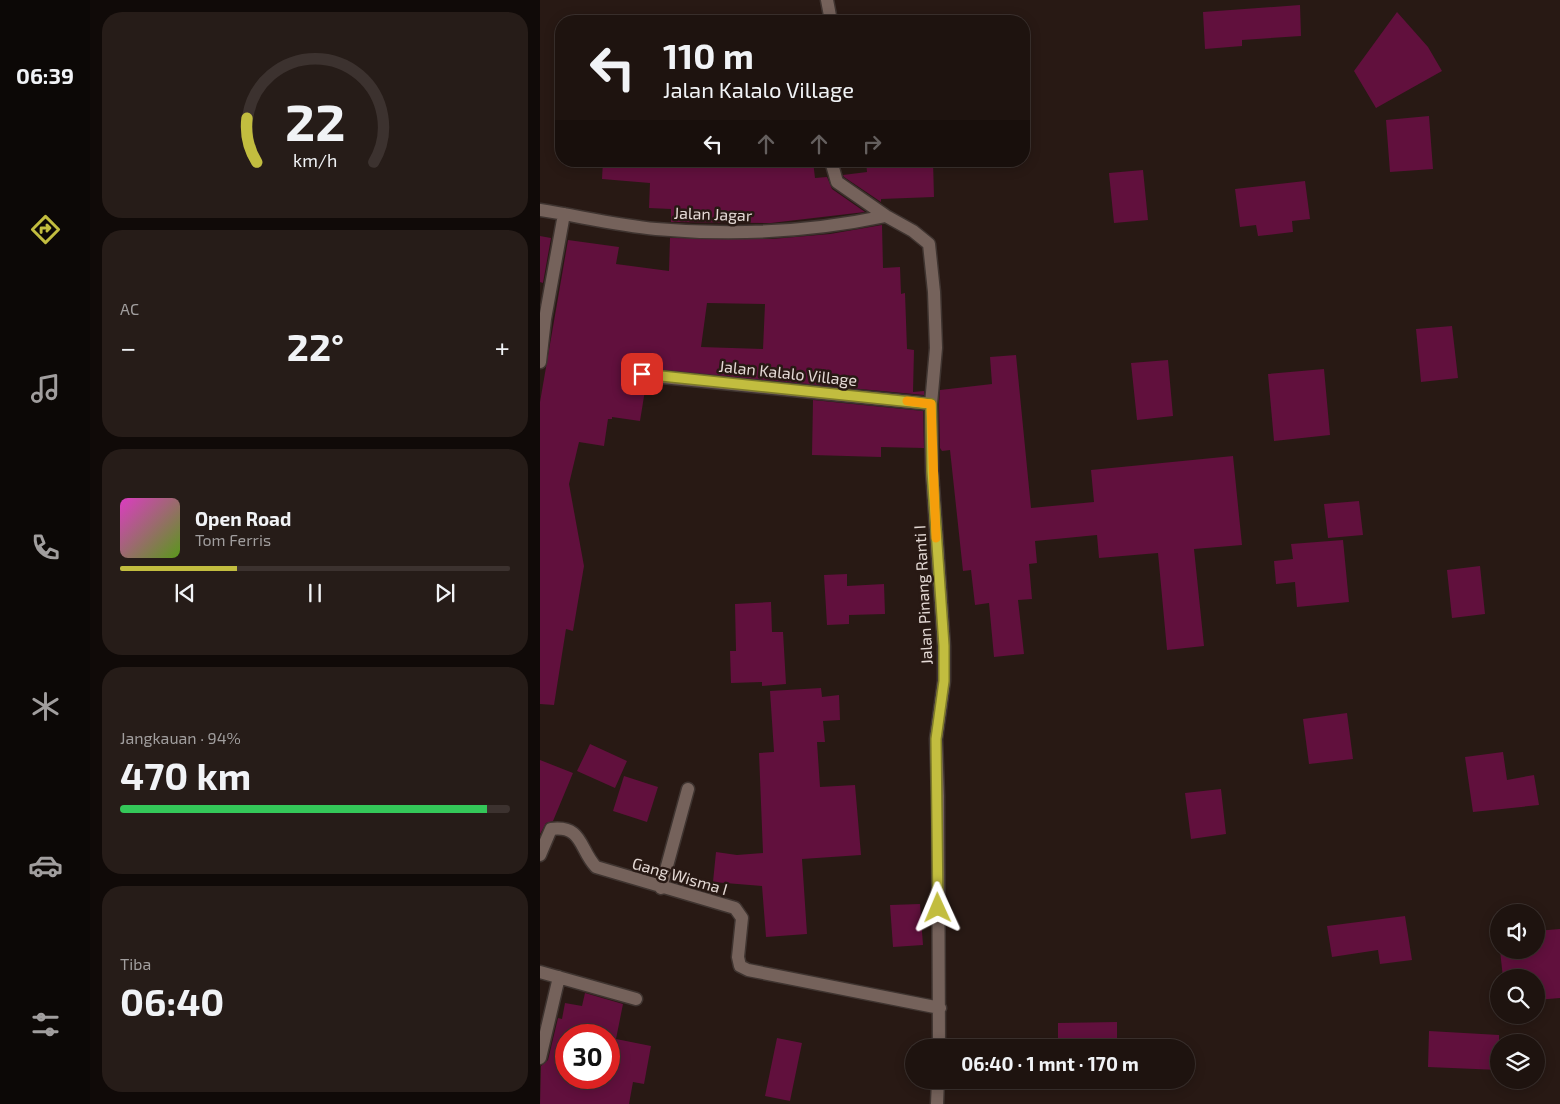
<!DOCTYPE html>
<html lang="id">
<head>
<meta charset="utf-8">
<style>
  :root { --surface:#1e130f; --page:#261c18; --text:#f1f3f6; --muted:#a19e9e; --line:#3c322f; --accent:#c2bd3f }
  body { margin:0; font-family:"Exo 2",sans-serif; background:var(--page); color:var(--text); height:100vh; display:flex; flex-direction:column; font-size:19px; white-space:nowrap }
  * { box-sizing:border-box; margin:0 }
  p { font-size:16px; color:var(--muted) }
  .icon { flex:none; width:28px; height:28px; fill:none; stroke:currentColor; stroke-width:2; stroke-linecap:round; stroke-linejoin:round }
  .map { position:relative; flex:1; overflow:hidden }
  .side { display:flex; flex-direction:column; gap:12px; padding:12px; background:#100a08; width:450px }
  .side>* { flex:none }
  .hud { position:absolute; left:15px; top:15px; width:475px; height:152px; border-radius:20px; box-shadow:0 2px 12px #0003,0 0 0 1px var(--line); background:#1e130f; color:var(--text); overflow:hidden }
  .tools { position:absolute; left:950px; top:904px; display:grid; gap:10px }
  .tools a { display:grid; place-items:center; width:55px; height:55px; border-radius:50%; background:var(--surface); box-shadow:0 2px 12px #0003,0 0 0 1px var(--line); font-size:25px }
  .speed { position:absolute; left:15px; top:1024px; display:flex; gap:10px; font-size:25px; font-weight:700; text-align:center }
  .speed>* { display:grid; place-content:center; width:65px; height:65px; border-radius:50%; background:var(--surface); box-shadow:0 2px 12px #0003,0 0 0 1px var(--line); line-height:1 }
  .speed .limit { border:8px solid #d22; background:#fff; color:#111 }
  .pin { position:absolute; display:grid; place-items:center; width:42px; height:42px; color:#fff; margin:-21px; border-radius:10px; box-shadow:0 2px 8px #0006 }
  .me { position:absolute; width:55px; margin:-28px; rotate:359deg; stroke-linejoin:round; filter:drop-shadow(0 0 4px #0008) }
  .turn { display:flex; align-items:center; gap:18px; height:105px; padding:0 25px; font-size:22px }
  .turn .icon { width:65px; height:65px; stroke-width:2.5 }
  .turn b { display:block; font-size:35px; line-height:42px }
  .lanes { display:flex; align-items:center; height:48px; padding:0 25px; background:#0003; justify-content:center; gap:25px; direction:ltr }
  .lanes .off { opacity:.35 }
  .big { font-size:38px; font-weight:700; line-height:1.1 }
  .side .card { flex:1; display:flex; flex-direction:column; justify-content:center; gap:8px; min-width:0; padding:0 18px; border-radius:20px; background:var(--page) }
  .side .dial { align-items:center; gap:0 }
  .dial svg { height:130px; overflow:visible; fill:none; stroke:var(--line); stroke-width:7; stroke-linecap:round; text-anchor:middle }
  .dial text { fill:var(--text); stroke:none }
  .song { display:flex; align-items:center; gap:15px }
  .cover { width:60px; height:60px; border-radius:8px; background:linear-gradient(135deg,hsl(310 70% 55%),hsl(90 70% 35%)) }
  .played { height:5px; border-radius:2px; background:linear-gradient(90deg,var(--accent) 30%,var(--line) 30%) }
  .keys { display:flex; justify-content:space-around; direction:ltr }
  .heat { display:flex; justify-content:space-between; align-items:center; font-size:28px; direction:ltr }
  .charge { height:8px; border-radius:4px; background:linear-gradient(90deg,#34c759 94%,var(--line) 0) }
  .trip { position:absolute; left:365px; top:1039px; width:290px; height:50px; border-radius:25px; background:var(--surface); box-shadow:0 2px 12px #0003,0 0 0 1px var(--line); font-weight:700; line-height:50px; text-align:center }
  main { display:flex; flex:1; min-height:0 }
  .tabs { display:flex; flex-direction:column; width:90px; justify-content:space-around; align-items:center; background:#0c0806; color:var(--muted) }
  .tabs .icon { width:35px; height:35px }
  .tabs .on { color:var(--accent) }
  .tabs b { font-size:22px; color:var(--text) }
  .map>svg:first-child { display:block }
  .building { fill:#61103d; fill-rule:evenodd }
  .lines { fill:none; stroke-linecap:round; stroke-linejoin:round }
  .minor-casing { stroke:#3f3430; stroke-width:15 }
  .minor { stroke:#75625b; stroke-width:12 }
  .route-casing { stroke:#7e7b29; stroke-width:12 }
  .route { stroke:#c2bd3f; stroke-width:9 }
  .slow { stroke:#f59e0b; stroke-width:9 }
  .labels { text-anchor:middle; stroke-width:5; stroke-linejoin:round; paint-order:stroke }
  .street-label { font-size:16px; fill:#e4d9d5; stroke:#281914 }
</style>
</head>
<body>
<main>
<nav class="tabs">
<b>06:39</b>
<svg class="icon on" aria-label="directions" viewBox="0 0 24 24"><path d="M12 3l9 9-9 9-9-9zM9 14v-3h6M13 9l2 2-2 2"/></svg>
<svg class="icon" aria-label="music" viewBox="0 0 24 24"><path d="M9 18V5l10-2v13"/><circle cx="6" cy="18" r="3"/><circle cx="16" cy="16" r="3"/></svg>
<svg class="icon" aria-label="phone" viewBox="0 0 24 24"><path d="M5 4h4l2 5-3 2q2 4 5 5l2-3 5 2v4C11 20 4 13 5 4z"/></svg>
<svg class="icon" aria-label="climate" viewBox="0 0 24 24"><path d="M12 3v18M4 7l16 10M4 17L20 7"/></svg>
<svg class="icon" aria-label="car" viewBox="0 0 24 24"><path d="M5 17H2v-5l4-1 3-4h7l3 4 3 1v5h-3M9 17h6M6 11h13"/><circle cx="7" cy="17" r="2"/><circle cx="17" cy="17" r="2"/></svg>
<svg class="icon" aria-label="filters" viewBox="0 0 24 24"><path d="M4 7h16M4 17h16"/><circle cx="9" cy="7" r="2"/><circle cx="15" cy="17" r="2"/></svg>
</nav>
<section class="side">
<div class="card dial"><svg viewBox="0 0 100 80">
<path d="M14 69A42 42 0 1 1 86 69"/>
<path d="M14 69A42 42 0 0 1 8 42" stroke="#c2bd3f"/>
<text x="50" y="56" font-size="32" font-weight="700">22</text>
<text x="50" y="72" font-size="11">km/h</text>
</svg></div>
<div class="card"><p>AC</p>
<div class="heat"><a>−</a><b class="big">22°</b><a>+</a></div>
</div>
<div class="card">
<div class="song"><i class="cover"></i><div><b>Open Road</b><p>Tom Ferris</p></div></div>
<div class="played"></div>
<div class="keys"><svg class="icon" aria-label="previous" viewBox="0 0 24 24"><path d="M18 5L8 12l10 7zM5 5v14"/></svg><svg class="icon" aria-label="pause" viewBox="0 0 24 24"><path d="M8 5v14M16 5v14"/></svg><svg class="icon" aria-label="next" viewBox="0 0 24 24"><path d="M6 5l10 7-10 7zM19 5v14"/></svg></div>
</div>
<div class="card"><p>Jangkauan · 94%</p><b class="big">470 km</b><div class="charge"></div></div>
<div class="card"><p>Tiba</p><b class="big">06:40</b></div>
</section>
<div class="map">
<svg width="1020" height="1104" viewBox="0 0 1020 1104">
  <rect width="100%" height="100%" fill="#281914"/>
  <path class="building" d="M760,5l1,31 -59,4v6l-37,3 -2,-37z
    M857,12l31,35 14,24 -66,37 -22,-37z
    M889,116l4,53 -43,3 -4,-52z
    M63,161h210l2,17 12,-1 5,12 33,23 -94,11 -100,-1v-13l-22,-1 1,-25 -48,-4z
    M326,161h67l1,36 -53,2v3l-37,-25 -1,-2 24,-3z
    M603,170l5,50 -34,3 -5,-50z
    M765,181l5,38 -18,2 1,11 -35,4 -2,-11 -16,2 -5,-38z
    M342,225l1,43 17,-1 1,27 4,-1 2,56 7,1 -1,42 11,-1v4l-286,-27 -4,6 1,5 11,5 -6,37 -28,-4v2h-4l-4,27 -25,-4 -10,42 15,82 -11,65 -7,-2 -12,76 -14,-1v-302l28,-162 51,7 -3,17 53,7 1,-33 102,1 58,-5zM167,303l58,1 -2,45 -62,-2z
    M0,236l11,2 -8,45 -3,-1z
    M912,326l6,52 -37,4 -5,-53z
    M476,355l15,153 63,-6 -3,-32 142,-14 9,89 -48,4 10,97 -37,4 -9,-97 -59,5 -2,-23 -62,6 2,22 -8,1 3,35 -14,1 6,54 -30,3 -5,-54 -14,2 -4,-35 -8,1 -13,-121 -8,1 -2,-3 -1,-44 1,-14 52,-6 -2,-27z
    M628,360l5,56 -36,4 -6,-57z
    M784,369l6,66 -56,6 -6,-67z
    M273,400l110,11 1,37 -43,-1v10l-69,-2z
    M819,501l4,34 -35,3 -4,-34z
    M803,540l6,62 -52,5 -2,-25 -19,2 -2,-23 19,-2 -2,-15z
    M940,566l5,48 -33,4 -5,-48z
    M307,574v12l37,-2 1,30 -36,1v9l-22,1 -3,-50z
    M231,602l1,30h11l3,52 -24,2v-4l-31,1 -1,-32h6l-1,-47z
    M281,688l1,9 17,-2 1,25 -17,1 2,21h-8l3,45 35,-2 6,70 -59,4 5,75 -41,3 -4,-51 -49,-4 3,-30 21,3 26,-2 -4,-100 15,-1 -4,-61z
    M807,713l6,46 -44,5 -6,-45z
    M50,744l37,17 -12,27 -38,-17z
    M963,752l4,28 27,-5 5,30 -66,7 -8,-55z
    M0,760l33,13 -20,48 -7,2 -6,11z
    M84,776l34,11 -11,35 -34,-11z
    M681,789l5,45 -35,5 -6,-46z
    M380,904l3,41 -30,2 -3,-42z
    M865,916l7,44 -32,4 -2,-14 -46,7 -5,-31z
    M1020,929v69l-24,2v-22h-33l-3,-28h36v-19z
    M45,993l38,11 -7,35 35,7 -7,38 -11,-2 -4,22h-89l1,-38 7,-6 10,-42 4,1 3,-16 17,3zM26,1035h43v43h-43z
    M577,1022v26h-59v-25z
    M889,1031l70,4v35l-71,-3z
    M237,1038l25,5 -12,58 -25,-5z"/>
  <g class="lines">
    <g class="minor-casing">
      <path id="minor" d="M287,0l4,21
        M291,161l6,21 49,34 27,15 16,13 5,48 2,56 -5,56 1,67 12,175v35l-8,58 2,57 1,252
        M0,210c38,6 77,15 116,19 77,7 154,3 230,-13
        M0,362l5,-43 19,-105
        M102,375l289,29
        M0,855l11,-26c32,-4 28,20 45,38l139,41 7,10 -4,39 2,9 8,4 192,38
        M121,888l27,-99
        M0,972l96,27
        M0,1058l19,-81
        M397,1104l1,-24"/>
    </g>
    <use href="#minor" class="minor"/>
  </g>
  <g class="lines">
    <g class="route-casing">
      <path id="route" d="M102,374l289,30 1,67 12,175v35l-8,58 2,169"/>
    </g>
    <use href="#route" class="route"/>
    <path class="slow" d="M367,401l24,3 5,134"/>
  </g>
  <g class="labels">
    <g class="street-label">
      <text transform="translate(173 214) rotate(2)" y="6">Jalan Jagar</text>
      <text transform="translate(248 373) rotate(6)" y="6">Jalan Kalalo Village</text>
      <text transform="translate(383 595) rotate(-93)" y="6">Jalan Pinang Ranti I</text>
      <text transform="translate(140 876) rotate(16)" y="6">Gang Wisma I</text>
    </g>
  </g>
</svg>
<div class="tools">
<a><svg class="icon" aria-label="sound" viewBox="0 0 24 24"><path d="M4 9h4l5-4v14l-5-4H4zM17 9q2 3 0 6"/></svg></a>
<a><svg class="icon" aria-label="search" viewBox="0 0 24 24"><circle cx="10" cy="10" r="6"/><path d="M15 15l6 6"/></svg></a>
<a><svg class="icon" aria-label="layers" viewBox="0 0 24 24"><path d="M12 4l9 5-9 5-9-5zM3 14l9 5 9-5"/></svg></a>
</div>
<div class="speed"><div class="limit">30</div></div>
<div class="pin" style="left:102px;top:374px;background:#d93025"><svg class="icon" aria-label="arrive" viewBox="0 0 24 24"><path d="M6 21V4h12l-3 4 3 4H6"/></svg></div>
<svg class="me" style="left:398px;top:908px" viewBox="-20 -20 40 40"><path d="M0-17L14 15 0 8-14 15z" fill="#c2bd3f" stroke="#fff" stroke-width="4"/></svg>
<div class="trip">06:40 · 1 mnt · 170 m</div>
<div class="hud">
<div class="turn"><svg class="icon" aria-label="left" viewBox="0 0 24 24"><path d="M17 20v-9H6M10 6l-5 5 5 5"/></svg><div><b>110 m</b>Jalan Kalalo Village</div></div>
<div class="lanes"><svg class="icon" aria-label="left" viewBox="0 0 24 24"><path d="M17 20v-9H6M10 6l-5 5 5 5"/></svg><svg class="icon off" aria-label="ahead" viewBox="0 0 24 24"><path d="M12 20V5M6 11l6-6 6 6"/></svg><svg class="icon off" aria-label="ahead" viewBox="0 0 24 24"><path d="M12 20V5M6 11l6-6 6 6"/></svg><svg class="icon off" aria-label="right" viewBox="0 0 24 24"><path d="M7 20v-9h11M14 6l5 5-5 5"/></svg></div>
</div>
</div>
</main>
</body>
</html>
